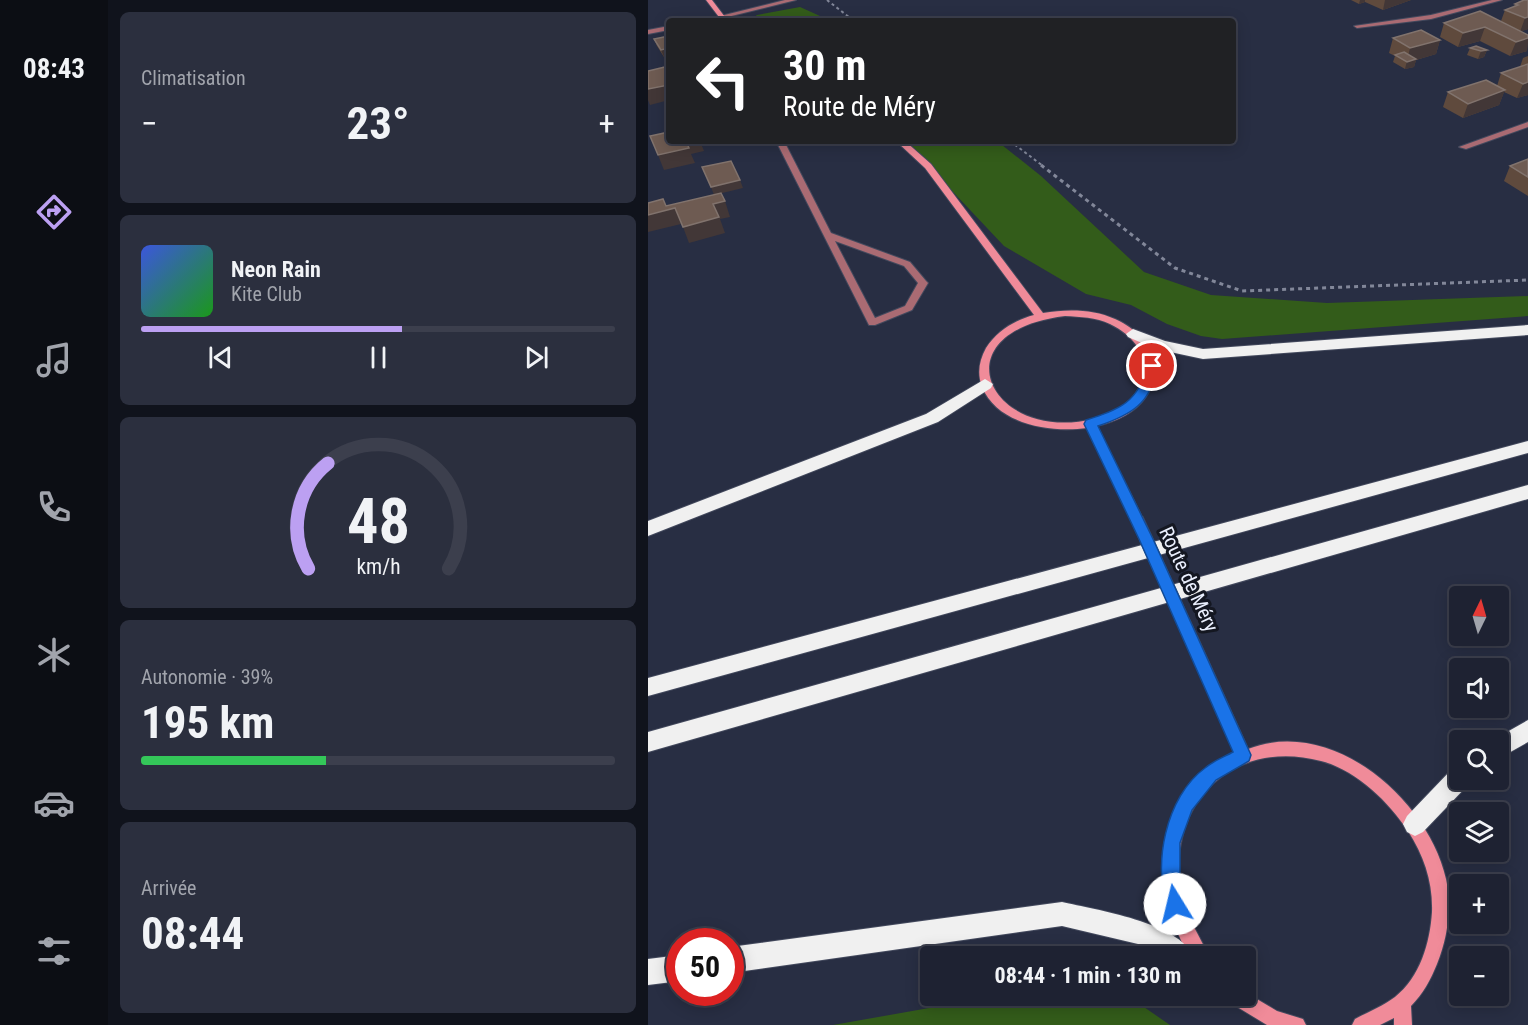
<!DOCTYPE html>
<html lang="fr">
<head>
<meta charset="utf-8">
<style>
  :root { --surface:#1e2232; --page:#2b2f3e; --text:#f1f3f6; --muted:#a1a4ac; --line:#3c3f4d; --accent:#bca0f2 }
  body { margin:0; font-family:"Roboto Condensed",sans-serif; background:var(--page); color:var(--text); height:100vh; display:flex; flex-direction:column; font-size:22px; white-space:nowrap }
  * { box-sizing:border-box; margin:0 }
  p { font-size:20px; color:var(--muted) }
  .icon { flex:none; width:33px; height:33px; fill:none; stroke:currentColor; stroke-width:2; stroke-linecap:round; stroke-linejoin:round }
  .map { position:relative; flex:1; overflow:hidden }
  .details { display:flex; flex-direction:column; gap:12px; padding:12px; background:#10131c; width:540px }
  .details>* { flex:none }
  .banner { position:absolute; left:18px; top:18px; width:570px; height:126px; border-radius:6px; box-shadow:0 3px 15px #0003,0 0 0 2px var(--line); background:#202124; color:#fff; overflow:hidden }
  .needle { width:39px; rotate:5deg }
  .tools { position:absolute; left:801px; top:586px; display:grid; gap:12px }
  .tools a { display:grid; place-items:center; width:60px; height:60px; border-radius:6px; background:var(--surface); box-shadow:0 3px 15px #0003,0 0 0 2px var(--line); font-size:30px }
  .speed { position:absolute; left:18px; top:928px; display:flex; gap:12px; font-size:30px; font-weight:700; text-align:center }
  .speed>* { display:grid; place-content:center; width:78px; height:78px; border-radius:50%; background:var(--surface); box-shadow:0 3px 15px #0003,0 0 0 2px var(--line); line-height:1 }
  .speed .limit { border:9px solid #d22; background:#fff; color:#111 }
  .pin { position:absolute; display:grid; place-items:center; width:51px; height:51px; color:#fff; margin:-26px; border:3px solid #fff; border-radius:50%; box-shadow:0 2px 6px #0007 }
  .me { position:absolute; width:66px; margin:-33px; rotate:351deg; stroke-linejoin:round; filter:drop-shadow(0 0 4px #0008) }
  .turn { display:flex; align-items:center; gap:21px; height:126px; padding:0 18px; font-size:27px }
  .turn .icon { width:78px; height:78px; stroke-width:2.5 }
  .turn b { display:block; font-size:42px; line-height:51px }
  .big { font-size:45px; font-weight:700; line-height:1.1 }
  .details .card { flex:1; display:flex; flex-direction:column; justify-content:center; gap:9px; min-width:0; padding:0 21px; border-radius:9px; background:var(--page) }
  .details .dial { align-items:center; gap:0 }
  .dial svg { height:156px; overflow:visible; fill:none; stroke:var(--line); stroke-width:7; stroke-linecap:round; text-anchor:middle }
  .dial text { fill:var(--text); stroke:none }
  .song { display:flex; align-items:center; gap:18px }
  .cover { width:72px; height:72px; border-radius:9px; background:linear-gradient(135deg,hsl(230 70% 55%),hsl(120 70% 35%)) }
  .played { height:6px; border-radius:3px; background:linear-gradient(90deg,var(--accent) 55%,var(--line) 55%) }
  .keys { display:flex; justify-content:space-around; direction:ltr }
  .heat { display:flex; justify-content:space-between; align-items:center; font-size:33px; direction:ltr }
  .charge { height:9px; border-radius:4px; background:linear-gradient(90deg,#34c759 39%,var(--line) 0) }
  .trip { position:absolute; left:272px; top:946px; width:336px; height:60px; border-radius:6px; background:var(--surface); box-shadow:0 3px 15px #0003,0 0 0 2px var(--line); font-weight:700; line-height:60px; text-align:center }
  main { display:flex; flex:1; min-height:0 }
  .dock { display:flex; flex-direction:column; width:108px; justify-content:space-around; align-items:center; background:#0c0e14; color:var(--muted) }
  .dock .icon { width:42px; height:42px }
  .dock .active { color:var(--accent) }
  .dock b { font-size:27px; color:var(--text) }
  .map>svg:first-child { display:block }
  .green { fill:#335c1a }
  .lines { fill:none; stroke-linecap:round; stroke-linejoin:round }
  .street-casing { stroke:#43495d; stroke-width:2 }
  .secondary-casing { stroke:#43495d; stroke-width:2 }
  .highway-casing { stroke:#43495d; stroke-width:2 }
  .path-far1 { stroke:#828799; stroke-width:2; stroke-dasharray:3 3; stroke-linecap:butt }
  .path { stroke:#828799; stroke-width:3; stroke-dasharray:4 4; stroke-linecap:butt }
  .street { fill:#aa6b73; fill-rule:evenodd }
  .secondary { fill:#f08b99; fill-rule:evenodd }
  .highway { fill:#f0f0f0; fill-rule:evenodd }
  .secondary-bridge-casing { stroke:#43495d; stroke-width:14; stroke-linecap:butt }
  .secondary-bridge { stroke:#f08b99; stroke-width:12 }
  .wall { fill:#5f4a3d }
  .shaded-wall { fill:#423737 }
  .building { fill:#6e5b52; stroke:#81736d; stroke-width:1.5 }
  .route { fill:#1a73e8; stroke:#114b97; stroke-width:1.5 }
  .labels { text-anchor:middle; stroke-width:6; stroke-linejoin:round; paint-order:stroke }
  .street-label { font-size:20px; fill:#ebf0fe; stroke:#141721 }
</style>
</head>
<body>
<main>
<nav class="dock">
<b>08:43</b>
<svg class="icon active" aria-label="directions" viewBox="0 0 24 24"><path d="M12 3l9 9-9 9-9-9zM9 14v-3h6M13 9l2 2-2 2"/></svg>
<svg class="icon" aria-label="music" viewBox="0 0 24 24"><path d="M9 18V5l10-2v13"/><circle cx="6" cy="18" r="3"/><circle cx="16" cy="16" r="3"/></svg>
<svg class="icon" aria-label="phone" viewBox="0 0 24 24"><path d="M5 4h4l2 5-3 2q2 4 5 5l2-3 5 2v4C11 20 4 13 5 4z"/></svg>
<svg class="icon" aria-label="climate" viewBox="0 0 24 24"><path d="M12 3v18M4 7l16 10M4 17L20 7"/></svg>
<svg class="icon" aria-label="car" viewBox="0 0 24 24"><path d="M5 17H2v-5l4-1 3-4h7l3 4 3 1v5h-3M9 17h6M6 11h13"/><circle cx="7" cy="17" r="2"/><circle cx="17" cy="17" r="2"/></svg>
<svg class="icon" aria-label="filters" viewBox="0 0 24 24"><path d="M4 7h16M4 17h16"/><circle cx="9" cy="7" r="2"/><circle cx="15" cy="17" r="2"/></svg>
</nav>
<section class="details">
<div class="card"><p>Climatisation</p>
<div class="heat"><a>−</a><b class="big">23°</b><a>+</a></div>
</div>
<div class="card">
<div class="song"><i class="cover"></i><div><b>Neon Rain</b><p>Kite Club</p></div></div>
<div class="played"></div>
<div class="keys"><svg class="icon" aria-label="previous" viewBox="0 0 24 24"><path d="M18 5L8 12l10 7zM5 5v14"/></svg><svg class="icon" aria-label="pause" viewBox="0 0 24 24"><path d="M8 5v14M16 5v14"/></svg><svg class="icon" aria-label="next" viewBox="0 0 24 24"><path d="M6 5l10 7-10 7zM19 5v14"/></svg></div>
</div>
<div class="card dial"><svg viewBox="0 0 100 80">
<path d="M14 69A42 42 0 1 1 86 69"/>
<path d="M14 69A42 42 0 0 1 24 15" stroke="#bca0f2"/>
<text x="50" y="56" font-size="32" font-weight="700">48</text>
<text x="50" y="72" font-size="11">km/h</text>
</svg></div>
<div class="card"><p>Autonomie · 39%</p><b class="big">195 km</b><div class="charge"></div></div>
<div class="card"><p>Arrivée</p><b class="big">08:44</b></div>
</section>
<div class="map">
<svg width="880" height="1025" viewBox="0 0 880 1025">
  <rect width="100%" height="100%" fill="#282e43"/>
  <path class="green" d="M152,7l20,9h17l6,5h-95l9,-6z
    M257,141h92l44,35 103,96 67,23 116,8 201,-7v20l-306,23 -21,-3 -34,-12 -36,-19 -45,-11 -82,-48z
    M349,996h131l42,29h-337z"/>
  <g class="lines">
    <g class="street-casing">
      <path id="street" d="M137,0h11l-85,21h-11z
        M844,0h10l-71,19 -74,9 -3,-2 77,-11z
        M21,26v4l-21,4v-4z
        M880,122v5l-62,22 -7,-2z
        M128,141h8l47,92 79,29 16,19 2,2 -16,27 -37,15h-6zM187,241l69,25 14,17 -13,23 -30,12z"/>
    </g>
    <g class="secondary-casing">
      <path id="secondary" d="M58,0h6l16,21h-6z
        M248,141h9l26,23 112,149c24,-4 50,-4 72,6 35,15 54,53 26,84 -12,13 -28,19 -44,23l46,93 -2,3h-8l-46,-94c-36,5 -89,-3 -105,-41 -5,-14 -3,-26 4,-39 11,-17 29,-28 48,-33l-109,-147zM417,316c15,1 31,1 45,8 55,27 39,82 -16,95 -105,25 -158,-87 -29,-103z
        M544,634l5,2 51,113c84,-33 180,50 198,130 6,27 2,58 -9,85 -6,15 -14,30 -26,42l1,19h-18v-7l-14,7h-28l3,-6c13,-7 28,-13 40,-22 25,-20 35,-54 37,-85 1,-30 -8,-56 -24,-81 -20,-30 -52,-61 -87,-70 -87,-23 -155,41 -140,129 4,27 18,43 28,67h-19c-41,-68 -40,-171 45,-203l-50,-114 2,-4z
        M597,992l32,19 26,8 3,6h-39l-38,-23 -3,-6h19z"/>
    </g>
    <g class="highway-casing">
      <path id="highway" d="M880,325v10l-325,24 -47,-10 -28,-12 -2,-3 7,-5 32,12 38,8z
        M337,379l8,5 -2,4 -53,34 -290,114v-15l278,-107z
        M880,441v12l-880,243v-18z
        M880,485v14l-880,253v-20z
        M880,720v22l-30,17v-18h-7z
        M812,766v14h10l-2,5 -45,47 -8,4 -8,-4 -4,-8 4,-8 45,-47z
        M414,902c34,8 117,20 132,55h-36l-20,-13 -76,-18 -332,47v-26z
        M32,955v26l-32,4v-26z"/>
    </g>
    <path class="path-far1" d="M179,0l27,21
      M362,141l33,25"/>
    <path class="path" d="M393,165l134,103 67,23 286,-11"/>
    <use href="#street" class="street"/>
    <use href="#secondary" class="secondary"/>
    <use href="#highway" class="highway"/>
    <g class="secondary-bridge-casing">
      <path id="secondary-bridge" d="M489,519l55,121"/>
    </g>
    <use href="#secondary-bridge" class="secondary-bridge"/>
  </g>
  <path class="wall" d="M703,0h60l-28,10 -18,-8 -6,2z
    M880,0v29l-7,2 7,4 -1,16 -17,5 -30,-15 -22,6 -18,-10 4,-14 57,-2 4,-11 9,-3 1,-3z
    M21,36v20l-5,1 -7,-11 -3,-7z
    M745,38l47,2 -4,14 -20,6 -2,7 -9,2 -12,-7 2,-6 -6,-3z
    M822,48l17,2 -3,7 -6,2 -11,-4z
    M880,56v39l-11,3 -13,-6 -5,13 -36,13 -20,-11 5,-15 49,-6 4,-13 19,-6 3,-9z
    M880,159v37l-24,-15 6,-15z"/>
  <path class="shaded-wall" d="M712,0h5v2l-6,2z
    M737,0h26l-28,10z
    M880,17v12l-8,3 5,-14z
    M837,27l-5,14 -22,6 5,-14z
    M880,38l-1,13 -17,5 6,-14z
    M792,40l-4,14 -20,6 -2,7 -9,2 5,-21z
    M21,48v8l-5,1 -3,-7z
    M839,50l-3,7 -6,2 3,-8z
    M880,82v13l-11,3 6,-14z
    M21,85v15l-19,5 -2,-5v-11z
    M857,90l-6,15 -36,13 5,-14z
    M38,141h14l4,10 -13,3 4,9 -31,7 -6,-15z
    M92,180l3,8 -29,7 -3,-8z
    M77,201l5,16 -10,2 5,14 -36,10 -6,-16 30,-23z
    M27,208l6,16 -33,8v-17z"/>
  <path class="building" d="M876,0h4v17l-3,1 -20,-8 13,-5 -3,-1z
    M832,11l48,24v3l-12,4 -31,-15 -22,6 -19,-10z
    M773,30l19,10 -30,8 -17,-10z
    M21,36v12l-8,2 -7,-11z
    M828,46l11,4 -6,1 -11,-3z
    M756,52l12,7 -9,3 -12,-7z
    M880,64v18l-5,2 -22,-11z
    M21,66v19l-21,4v-18z
    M838,80l19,10 -37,14 -20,-12z
    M21,132v9h17l3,7 -31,7 -8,-19z
    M880,159v18l-18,-11z
    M83,161l9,19 -29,7 -9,-20z
    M73,193l4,8 -12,3 6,13 -36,10 -8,-19 -27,7v-12l15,-4 3,7z"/>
  <path class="route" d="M504,362l5,4c-5,37 -26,49 -59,60l55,113 98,216 -2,6 -33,19 -24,30 -12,33v45l5,16 -3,6 -7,3 -6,-3c-18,-43 -3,-114 36,-142 8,-7 19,-11 28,-16l-94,-213 -55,-115 2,-4c32,-10 54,-18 60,-54z"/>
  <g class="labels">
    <g class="street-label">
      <text transform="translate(541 579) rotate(65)" y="7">Route de Méry</text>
    </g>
  </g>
</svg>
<div class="tools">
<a><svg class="needle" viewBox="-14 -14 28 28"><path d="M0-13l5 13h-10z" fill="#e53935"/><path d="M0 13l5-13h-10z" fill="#a1a4ac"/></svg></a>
<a><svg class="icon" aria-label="sound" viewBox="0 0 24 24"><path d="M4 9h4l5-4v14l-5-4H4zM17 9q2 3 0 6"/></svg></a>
<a><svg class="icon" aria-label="search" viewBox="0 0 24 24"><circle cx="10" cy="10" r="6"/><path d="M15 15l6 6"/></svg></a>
<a><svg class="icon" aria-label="layers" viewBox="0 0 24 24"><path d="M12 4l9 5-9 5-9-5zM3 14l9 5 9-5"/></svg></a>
<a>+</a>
<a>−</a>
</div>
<div class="speed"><div class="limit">50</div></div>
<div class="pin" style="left:504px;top:366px;background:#d93025"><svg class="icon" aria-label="arrive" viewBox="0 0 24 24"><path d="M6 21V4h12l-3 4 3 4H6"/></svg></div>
<svg class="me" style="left:527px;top:904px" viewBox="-20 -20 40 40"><circle r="19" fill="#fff"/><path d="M0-13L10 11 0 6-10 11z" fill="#1a73e8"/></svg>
<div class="trip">08:44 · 1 min · 130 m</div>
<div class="banner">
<div class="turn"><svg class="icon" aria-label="left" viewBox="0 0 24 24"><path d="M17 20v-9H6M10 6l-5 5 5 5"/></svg><div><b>30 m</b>Route de Méry</div></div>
</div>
</div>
</main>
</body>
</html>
